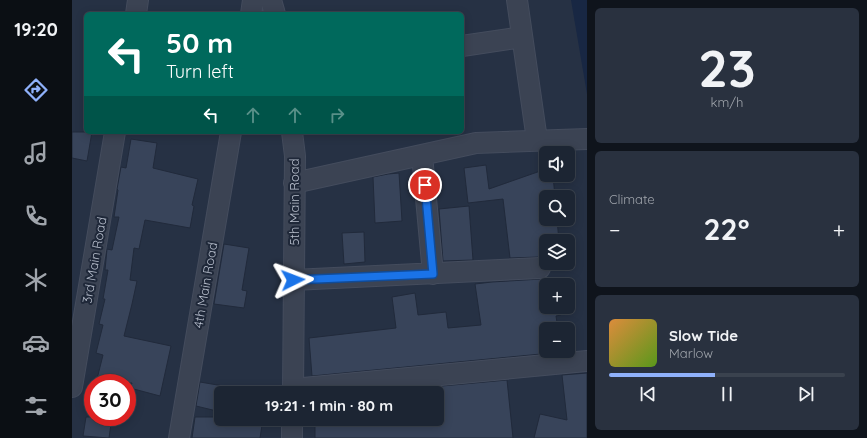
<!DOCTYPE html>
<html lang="en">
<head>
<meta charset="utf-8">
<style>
  :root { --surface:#1c2533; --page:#29313f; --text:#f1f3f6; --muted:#a0a5ac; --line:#3a424e; --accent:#8fb1fb }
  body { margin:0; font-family:Quicksand,sans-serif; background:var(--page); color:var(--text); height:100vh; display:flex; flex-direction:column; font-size:15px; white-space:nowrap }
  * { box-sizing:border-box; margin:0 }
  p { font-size:13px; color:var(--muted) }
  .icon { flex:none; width:22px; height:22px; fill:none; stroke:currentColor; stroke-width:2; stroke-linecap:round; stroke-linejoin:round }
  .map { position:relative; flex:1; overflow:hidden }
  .sheet { display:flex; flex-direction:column; gap:8px; padding:8px; background:#0f141c; width:280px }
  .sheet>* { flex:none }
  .guide { position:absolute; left:12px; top:12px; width:380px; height:122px; border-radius:6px; box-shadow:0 2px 10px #0003,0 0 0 1px var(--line); background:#00695c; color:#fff; overflow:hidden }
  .buttons { position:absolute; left:467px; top:146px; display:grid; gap:8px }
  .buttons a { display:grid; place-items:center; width:36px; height:36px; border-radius:6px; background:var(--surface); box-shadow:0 2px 10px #0003,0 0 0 1px var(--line); font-size:20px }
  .speed { position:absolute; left:12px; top:374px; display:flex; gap:8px; font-size:20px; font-weight:700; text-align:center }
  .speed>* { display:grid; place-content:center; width:52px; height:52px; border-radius:50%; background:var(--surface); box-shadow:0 2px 10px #0003,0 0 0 1px var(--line); line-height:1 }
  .speed .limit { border:6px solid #d22; background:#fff; color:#111 }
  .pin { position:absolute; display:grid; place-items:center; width:34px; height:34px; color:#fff; margin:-17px; border:2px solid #fff; border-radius:50%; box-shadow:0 1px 4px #0007 }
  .me { position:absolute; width:44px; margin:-22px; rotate:87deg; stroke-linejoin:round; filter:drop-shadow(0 0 3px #0008) }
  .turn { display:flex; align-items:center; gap:14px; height:84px; padding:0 16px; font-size:18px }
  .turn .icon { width:52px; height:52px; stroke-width:2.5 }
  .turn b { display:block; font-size:28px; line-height:34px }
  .lanes { display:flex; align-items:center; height:38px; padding:0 16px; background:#0003; justify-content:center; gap:20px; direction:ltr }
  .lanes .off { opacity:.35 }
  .big { font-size:30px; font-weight:700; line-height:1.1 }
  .sheet .tile { flex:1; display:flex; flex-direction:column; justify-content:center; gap:6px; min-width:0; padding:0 14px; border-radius:6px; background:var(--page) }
  .sheet .dial { align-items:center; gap:0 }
  .dial b { font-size:52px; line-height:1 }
  .song { display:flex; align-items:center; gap:12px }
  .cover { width:48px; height:48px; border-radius:6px; background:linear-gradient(135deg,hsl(30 70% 55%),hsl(90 70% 35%)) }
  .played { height:4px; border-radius:2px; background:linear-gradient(90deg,var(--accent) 45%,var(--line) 45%) }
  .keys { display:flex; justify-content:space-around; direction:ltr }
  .heat { display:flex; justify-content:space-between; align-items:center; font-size:22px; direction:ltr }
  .trip { position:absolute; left:142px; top:386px; width:230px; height:40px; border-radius:6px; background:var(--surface); box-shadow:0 2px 10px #0003,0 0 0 1px var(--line); font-weight:700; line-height:40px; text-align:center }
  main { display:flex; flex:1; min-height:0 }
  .dock { display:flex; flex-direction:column; width:72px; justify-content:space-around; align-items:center; background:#0b0f14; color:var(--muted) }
  .dock .icon { width:28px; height:28px }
  .dock .on { color:var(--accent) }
  .dock b { font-size:18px; color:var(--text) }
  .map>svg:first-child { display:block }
  .water { fill:#182743 }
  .building { fill:#38445a; stroke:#212a3b }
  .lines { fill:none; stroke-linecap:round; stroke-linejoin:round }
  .minor-casing { stroke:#444c5d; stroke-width:22 }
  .minor { stroke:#3b4353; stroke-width:20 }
  .route-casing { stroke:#114b97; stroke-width:10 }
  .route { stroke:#1a73e8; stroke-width:7 }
  .labels { text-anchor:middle; stroke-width:4; stroke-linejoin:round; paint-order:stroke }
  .street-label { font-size:13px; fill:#b8bfcd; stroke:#1f2839 }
</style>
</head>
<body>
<main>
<nav class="dock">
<b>19:20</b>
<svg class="icon on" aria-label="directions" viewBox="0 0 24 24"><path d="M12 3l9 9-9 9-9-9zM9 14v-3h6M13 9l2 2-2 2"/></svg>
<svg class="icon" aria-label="music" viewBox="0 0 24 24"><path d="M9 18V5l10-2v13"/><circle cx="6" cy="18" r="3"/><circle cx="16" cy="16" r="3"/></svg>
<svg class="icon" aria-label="phone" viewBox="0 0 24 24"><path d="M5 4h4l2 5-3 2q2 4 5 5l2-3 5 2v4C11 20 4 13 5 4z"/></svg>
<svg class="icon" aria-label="climate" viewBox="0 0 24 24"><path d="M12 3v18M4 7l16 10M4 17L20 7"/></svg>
<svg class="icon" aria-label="car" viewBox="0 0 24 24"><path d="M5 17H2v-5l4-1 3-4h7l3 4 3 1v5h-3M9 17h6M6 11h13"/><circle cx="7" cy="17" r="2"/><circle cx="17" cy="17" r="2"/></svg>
<svg class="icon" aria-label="filters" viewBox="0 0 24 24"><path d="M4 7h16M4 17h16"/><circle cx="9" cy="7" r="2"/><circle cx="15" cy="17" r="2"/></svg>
</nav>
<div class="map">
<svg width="515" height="438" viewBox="0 0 515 438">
  <rect width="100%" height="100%" fill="#263144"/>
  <path class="water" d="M499,0h16v94z"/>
  <path class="building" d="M0,132h20l-5,29 -15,-3z
    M59,139l26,4 -4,25 45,11 -6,26 2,1 -4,22 -45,-8 -6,29 -5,-1 -4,32 7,1 -5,23 -8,32 47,10 -11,50 -30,-8 2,-5h-36l7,-28 -7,-2 7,-28 -4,-1 6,-25h-2l5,-29h-3l2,-21 5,1 7,-33h-5l4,-27 -1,-1 4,-22 5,1z
    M414,165l3,24 57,-20v6h7l2,22h-9v22h11l2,22h-13v17l-7,-1 -29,1 -7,-59 -35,4 -4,-35z
    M327,173l3,48 -27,2 -2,-46 15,-3z
    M397,206l4,54 -30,1 -4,-52z
    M292,232l1,30 -21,2 -2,-31z
    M152,244l25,4 -7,42 5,1 -3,17 -30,-4z
    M474,278v1l11,-1v7h-11v22h14l1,8 -5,1 2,13h-12v22l16,1 -250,24 -3,-38 87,-10 -4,-31 23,-4 3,22 28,-3 2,16 33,-3 -6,-41 17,-2 49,-3z
    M515,373v65h-53l6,-24 27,6 -5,-45z
    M435,380l6,58h-198v-19h122v-26h-38v-3z
    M128,382l35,6 -1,5h-13v19l-25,-6z
    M14,417h26l-3,21 -26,-2z
    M123,417h26v2h42l-3,19h-68z"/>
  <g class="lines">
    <g class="minor-casing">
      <path id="minor" d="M199,0l4,14
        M445,0l20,140
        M64,14l2,-14
        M179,14l2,-14
        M390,46l60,-9
        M220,132l3,24 -2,237
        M350,155l11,119
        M222,183l182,-40 111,-4
        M221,280l247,-12
        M0,387l43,-255
        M221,389l294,-28
        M107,438l52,-306
        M220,438v-19"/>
    </g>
    <use href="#minor" class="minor"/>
  </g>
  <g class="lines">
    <g class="route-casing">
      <path id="route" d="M221,280l140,-6 -8,-89"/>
    </g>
    <use href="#route" class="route"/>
  </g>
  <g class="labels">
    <g class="street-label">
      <text transform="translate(222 202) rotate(-90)" y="5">5th Main Road</text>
      <text transform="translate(22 260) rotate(-80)" y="5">3rd Main Road</text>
      <text transform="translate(133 285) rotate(-80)" y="5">4th Main Road</text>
    </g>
  </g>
</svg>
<div class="buttons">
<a><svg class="icon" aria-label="sound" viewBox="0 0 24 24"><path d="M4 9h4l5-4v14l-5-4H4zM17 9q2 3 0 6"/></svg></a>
<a><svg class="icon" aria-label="search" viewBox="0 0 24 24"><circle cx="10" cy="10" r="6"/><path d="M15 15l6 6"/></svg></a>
<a><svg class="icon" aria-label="layers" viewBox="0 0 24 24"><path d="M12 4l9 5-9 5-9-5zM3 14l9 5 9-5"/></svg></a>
<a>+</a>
<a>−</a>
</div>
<div class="speed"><div class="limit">30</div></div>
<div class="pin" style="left:353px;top:185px;background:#d93025"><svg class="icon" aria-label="arrive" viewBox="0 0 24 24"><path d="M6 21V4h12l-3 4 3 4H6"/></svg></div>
<svg class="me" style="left:221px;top:280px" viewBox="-20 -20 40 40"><path d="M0-17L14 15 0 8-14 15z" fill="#1a73e8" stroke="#fff" stroke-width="4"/></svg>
<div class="trip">19:21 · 1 min · 80 m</div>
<div class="guide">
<div class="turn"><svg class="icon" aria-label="left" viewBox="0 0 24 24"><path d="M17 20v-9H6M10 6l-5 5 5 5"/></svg><div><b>50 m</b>Turn left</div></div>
<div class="lanes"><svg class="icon" aria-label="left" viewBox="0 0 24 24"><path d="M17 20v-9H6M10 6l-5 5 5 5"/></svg><svg class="icon off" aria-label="ahead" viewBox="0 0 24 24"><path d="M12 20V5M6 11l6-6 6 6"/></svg><svg class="icon off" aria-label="ahead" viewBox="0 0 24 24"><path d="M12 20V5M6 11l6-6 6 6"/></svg><svg class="icon off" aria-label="right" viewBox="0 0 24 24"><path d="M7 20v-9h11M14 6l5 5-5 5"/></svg></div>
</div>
</div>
<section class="sheet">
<div class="tile dial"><b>23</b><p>km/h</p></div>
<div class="tile"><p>Climate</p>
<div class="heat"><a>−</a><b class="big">22°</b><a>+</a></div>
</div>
<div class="tile">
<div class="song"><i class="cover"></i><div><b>Slow Tide</b><p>Marlow</p></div></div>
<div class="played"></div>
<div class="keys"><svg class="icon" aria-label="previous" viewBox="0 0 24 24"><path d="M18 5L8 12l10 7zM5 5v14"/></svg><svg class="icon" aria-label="pause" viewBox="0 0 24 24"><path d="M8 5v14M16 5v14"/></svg><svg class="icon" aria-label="next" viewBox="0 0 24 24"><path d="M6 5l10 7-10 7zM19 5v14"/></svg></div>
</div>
</section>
</main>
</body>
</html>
